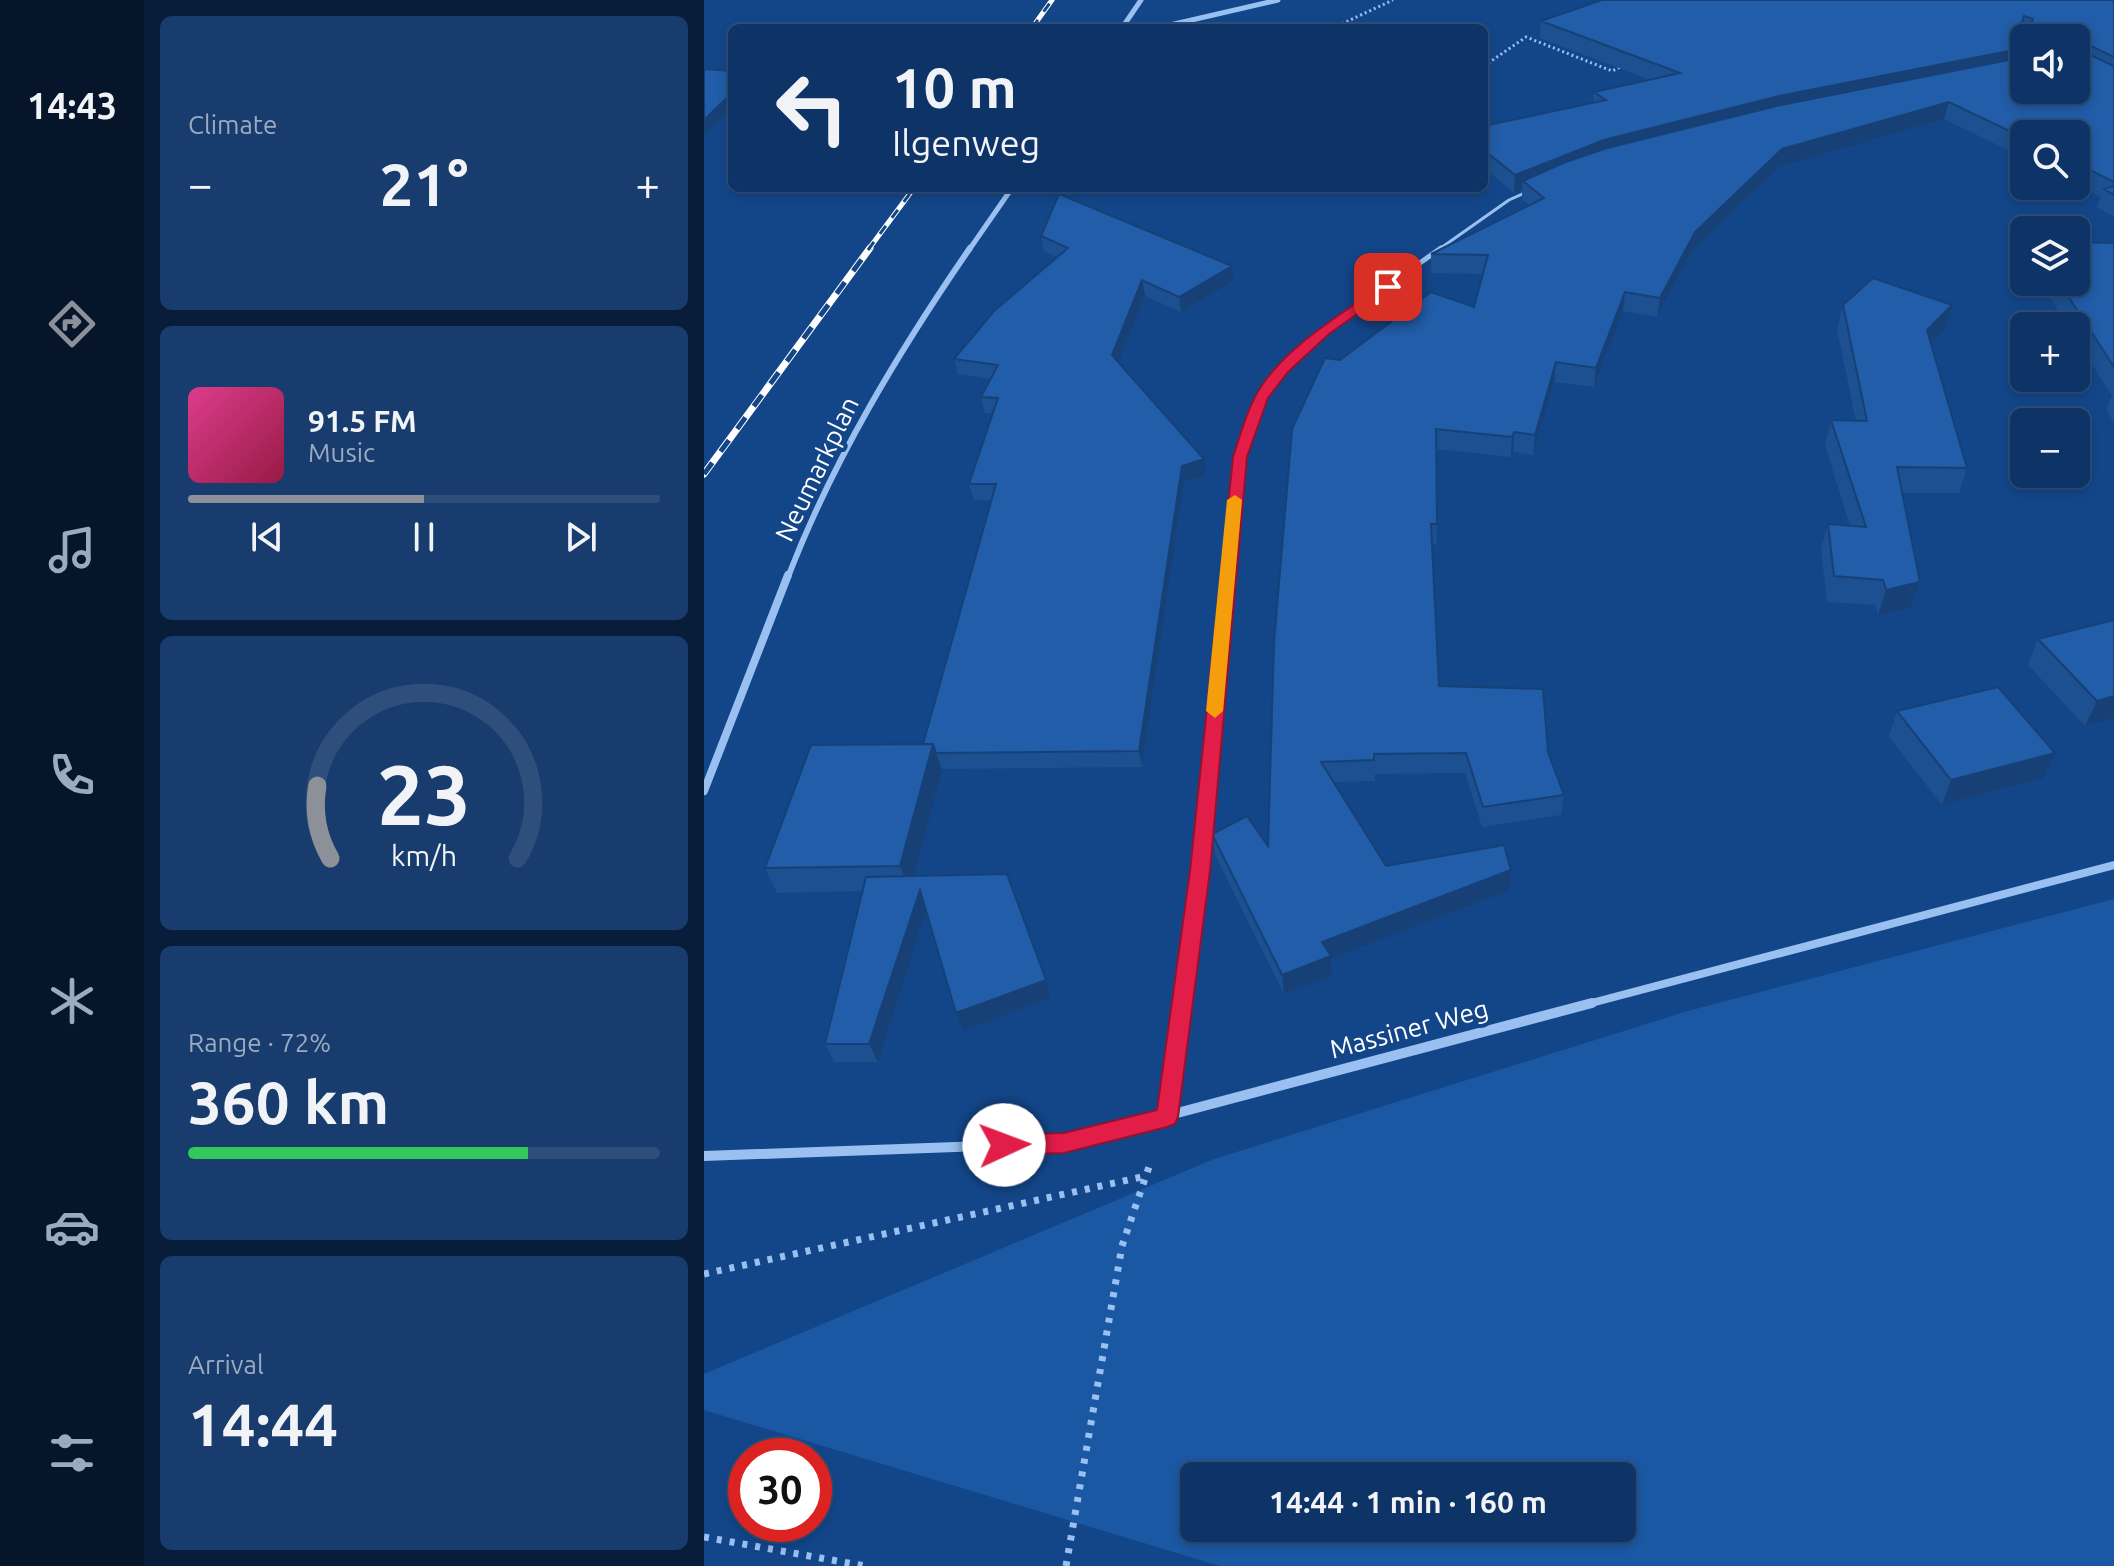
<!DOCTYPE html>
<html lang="en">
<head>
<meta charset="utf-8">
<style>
  :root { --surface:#0e3467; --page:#173c6d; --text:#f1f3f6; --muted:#9baac0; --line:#2e4f7b; --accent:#8c9099 }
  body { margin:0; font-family:Ubuntu,sans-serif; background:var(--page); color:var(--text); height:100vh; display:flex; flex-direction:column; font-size:30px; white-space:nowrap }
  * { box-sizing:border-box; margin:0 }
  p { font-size:26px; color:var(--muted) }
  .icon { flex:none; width:44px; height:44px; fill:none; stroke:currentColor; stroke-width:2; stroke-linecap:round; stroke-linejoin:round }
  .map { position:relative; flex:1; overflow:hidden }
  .sheet { display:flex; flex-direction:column; gap:16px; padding:16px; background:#081d39; width:560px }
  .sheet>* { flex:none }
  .top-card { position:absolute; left:24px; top:24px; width:760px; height:168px; border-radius:12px; box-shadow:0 4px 12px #0003,0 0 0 2px var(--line); background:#0e3467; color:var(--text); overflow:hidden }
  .controls { position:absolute; left:1306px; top:24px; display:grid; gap:16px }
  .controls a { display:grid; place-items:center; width:80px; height:80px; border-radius:12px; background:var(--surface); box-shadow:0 4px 12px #0003,0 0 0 2px var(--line); font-size:40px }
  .speed { position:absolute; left:24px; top:1438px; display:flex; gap:16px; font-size:40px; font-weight:700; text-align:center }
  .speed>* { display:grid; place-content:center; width:104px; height:104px; border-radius:50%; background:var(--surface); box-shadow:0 4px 12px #0003,0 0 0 2px var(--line); line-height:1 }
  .speed .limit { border:12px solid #d22; background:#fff; color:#111 }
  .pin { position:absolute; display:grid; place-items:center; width:68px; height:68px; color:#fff; margin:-34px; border-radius:16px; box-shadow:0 4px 12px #0006 }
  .me { position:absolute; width:88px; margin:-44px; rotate:88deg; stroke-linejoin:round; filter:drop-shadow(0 0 6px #0008) }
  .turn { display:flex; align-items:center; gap:28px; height:168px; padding:0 32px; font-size:36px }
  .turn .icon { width:104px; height:104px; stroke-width:2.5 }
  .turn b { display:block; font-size:56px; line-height:68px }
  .big { font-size:60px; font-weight:700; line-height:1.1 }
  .sheet .widget { flex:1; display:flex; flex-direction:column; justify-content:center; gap:12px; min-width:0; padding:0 28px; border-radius:12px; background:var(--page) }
  .sheet .dial { align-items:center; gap:0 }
  .dial svg { height:208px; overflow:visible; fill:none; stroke:var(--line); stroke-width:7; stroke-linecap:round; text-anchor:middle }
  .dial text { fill:var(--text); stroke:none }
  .song { display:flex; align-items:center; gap:24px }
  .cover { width:96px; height:96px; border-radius:12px; background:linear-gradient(135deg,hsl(330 70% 55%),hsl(340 70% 35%)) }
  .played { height:8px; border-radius:4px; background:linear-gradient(90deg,var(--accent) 50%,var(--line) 50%) }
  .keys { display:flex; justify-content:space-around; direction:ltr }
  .heat { display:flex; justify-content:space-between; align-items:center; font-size:44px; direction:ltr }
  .charge { height:12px; border-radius:6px; background:linear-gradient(90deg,#34c759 72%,var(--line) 0) }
  .trip { position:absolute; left:476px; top:1462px; width:456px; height:80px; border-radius:12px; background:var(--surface); box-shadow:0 4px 12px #0003,0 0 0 2px var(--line); font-weight:700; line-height:80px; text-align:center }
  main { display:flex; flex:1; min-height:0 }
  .dock { display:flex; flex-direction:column; width:144px; justify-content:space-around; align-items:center; background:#061529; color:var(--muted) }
  .dock .icon { width:56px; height:56px }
  .dock .on { color:var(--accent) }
  .dock b { font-size:36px; color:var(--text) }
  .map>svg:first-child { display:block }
  .green { fill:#1b58a3; fill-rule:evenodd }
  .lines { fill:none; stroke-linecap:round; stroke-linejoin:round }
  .path-far1 { stroke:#99c0f0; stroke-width:3; stroke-dasharray:2 3; stroke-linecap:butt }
  .path { stroke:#99c0f0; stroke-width:7; stroke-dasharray:5 8; stroke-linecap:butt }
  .lane-far3 { stroke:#99c0f0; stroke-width:3 }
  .lane-far2 { stroke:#99c0f0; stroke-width:5 }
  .lane-far1 { stroke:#99c0f0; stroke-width:6 }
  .lane { stroke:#99c0f0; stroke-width:8 }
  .street-far3 { stroke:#99c0f0; stroke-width:5 }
  .street-far2 { stroke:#99c0f0; stroke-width:6 }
  .street-far1 { stroke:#99c0f0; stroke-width:8 }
  .street { stroke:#99c0f0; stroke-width:10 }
  .rail-far1-casing { stroke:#fff; stroke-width:5 }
  .rail-casing { stroke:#fff; stroke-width:7 }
  .rail-far1 { stroke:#134689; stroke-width:3; stroke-dasharray:10; stroke-linecap:butt }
  .rail { stroke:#134689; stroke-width:5; stroke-dasharray:14; stroke-linecap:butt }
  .wall { fill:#1c5090; fill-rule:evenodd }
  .shaded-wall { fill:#174176 }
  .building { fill:#215da8; stroke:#174176; stroke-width:2; fill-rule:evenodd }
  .route { fill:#e11d48; stroke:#92132f; stroke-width:2 }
  .slow { fill:#f59e0b }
  .labels { text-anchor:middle; stroke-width:8; stroke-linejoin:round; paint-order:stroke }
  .street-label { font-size:26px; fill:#fff; stroke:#134689 }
</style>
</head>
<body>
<main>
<nav class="dock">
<b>14:43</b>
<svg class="icon on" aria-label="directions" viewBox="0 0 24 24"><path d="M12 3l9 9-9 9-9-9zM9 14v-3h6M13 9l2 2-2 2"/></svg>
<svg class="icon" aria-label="music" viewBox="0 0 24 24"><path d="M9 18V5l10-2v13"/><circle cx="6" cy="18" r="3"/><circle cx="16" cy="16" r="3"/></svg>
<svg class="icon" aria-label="phone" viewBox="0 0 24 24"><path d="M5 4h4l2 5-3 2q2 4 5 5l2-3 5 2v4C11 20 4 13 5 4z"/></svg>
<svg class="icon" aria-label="climate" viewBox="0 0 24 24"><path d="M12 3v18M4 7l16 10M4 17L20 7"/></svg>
<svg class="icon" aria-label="car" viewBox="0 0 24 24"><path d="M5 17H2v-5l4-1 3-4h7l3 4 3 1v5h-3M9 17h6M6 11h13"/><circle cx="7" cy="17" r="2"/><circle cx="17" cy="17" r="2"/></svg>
<svg class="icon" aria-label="filters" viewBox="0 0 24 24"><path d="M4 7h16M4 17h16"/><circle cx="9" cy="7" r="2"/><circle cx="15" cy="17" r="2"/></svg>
</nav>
<section class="sheet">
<div class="widget"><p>Climate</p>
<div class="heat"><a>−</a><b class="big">21°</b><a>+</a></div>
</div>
<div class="widget">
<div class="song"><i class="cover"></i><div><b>91.5 FM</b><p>Music</p></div></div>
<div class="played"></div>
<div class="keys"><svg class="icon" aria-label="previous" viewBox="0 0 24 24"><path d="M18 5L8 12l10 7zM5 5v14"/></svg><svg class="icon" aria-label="pause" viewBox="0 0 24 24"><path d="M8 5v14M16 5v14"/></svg><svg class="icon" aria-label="next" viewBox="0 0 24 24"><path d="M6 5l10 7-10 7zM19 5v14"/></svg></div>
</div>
<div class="widget dial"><svg viewBox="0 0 100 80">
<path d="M14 69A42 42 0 1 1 86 69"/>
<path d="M14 69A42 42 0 0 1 9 41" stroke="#8c9099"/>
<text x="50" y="56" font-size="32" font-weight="700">23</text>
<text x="50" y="72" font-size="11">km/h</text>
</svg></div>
<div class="widget"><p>Range · 72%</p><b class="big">360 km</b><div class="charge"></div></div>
<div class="widget"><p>Arrival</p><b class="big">14:44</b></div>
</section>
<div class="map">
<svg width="1410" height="1566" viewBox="0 0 1410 1566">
  <rect width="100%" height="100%" fill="#134689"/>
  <path class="green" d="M1410,899v667h-894l-516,-156v-36l510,-215 474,-148zM490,1476h428v52h-428z"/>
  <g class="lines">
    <path class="path-far1" d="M629,28l60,-28
      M780,66l42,-29 86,34 11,-5"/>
    <path class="path" d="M0,1274l442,-98
      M0,1537l161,29
      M362,1566l56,-320 29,-85"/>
    <path class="lane-far3" d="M734,250l71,-50 20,-9"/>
    <path class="lane-far2" d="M524,577l12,-120 21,-59 22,-29 41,-38 117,-83"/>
    <path class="lane-far1" d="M478,1005l18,-134 29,-296"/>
    <path class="lane" d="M463,1115l15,-112"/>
    <path class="street-far3" d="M418,28l19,-28
      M453,28l121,-28
      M265,250l43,-62"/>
    <path class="street-far2" d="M84,577c45,-117 111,-226 182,-329"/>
    <path class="street-far1" d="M0,791l84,-216
      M880,1005l530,-140"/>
    <path class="street" d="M0,1156l360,-13 528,-140"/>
    <g class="rail-far1-casing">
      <path id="rail-far1" d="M328,28l20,-28
        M164,250l46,-62"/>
    </g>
    <g class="rail-casing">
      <path id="rail" d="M0,474l166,-226"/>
    </g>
    <use href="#rail-far1" class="rail-far1"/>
    <use href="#rail" class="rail"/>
  </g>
  <path class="wall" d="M1410,0v217l-17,-10 4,-10 -25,-13v-50h-52v24l-80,-39 -165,48 -87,84 -35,66 -34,-6 -29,76 -40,-5 -21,73 -20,-3 -2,5 -75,-8 1,95h-5l7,142 109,66 16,43 -3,20 -79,12 -17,-54 -90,1v7l-41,1 52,84 125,4 -1,20 -179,69 1,17 -48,18 -69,-139 -3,-21 56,12 72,-486 134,-53 9,-33 -52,-1v-19l99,-48 -8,-7v-9l-8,3 -30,-25v-42l109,-23 1,-11 56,-12 -110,-42 1,-17zM1320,38l52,52h-52z
    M337,236l191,30 2,15 -53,31 -36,-16 -27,65 86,98 2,16 -22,7 -42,285 -201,2 -27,107 132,104 5,18 -88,33 -7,-18 -30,-102 -48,151h-44l-9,-18 37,-153 -85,2 -12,-25 158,-124 69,-244h-18l-5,-16 24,-71h-8l-4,-16 10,-18 -33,-5 -4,-15 103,-102 -13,-6z
    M1410,243v180l-8,-14 6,-13 -36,-57v-13h-8l-28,-44h36z
    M1139,305l102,24 -15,15 37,124 -8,25h-57l18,89 -9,26 -33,7 -3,-10 -48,-3 -6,-53 7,-25 22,2 -25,-81 6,-25 25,1 -19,-92z
    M1410,620v98l-29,8 -57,-61 10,-26z
    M1193,711l147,67 -102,27 -53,-68z"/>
  <path class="shaded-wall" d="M1320,48v12l-501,121 -1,9 -8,3 1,-18 89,-35 175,-44z
    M28,93v15l-28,27v-15z
    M1245,102l-5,17 -165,48 -87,84 -35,66 3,-19 35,-66 87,-83z
    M528,266l2,15 -53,31 -2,-15z
    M438,280l3,16 -30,74 -3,-15z
    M921,292l-2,19 -29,76 2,-19z
    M1248,305l-7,24 -25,26 7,-25z
    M852,362l-2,20 -21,73 2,-20z
    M810,432l-1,20 -2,5 1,-20z
    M500,459l2,16 -22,7 -42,285 -3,-16 43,-285z
    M1216,582l-9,26 -33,7 8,-25z
    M1410,696v22l-29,8 12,-25z
    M229,744l9,26 -32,121 -10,-25z
    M1351,753l-11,25 -102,27 9,-25z
    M807,870l-1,20 -179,69 1,17 -48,18 -2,-19 40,-33z
    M216,890l7,18 -49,154 -9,-18z
    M342,980l5,18 -88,33 -7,-18z"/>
  <path class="building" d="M898,0h512v57l-31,-15 -6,3 2,5 35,16v116l-38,-19v-29h-52v4l-75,-36 -167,47 -87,83 -35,66 -35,-6 -29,76 -40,-6 -21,73 -21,-3 -2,5 -76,-8 1,95h-6l8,162 104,3 5,63 16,43 -81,12 -17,-54 -92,1v6l-53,2 65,104 118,-21 7,25 -189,72 9,14 -49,19 -70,-141 35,-18 21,30 6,-203 18,-214 33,-71 15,2 91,-68 43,15 14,-52 -57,-1 113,-56 -21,-17 40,-18 44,-15 174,-43 243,-48v33h52v-52h-52v10l-245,48 -175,44 -89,35 -31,-25v-24l122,-26 -12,-8 86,-19 -139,-52zM1320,16l9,3 -3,7 -8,-4z
    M0,69l28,2v22l-28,27z
    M1410,186v9l-10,-6z
    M355,194l173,72 -53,31 -37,-17 -30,75 92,104 -22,7 -43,285 -203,2 -3,-9h-10l73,-260h-27l29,-86 -17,-1 17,-32 -44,-6 40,-48 74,-63 -27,-12z
    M1372,242l38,1v124l-55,-85h17z
    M1169,278l79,27 -25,25 40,138 -70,-1 23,115 -34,8 -3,-10 -49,-4 -6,-52 38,3 -35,-107 36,1 -24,-116z
    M1410,620v76l-17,5 -59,-62z
    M1294,687l57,66 -104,27 -54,-69z
    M229,744l-33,122 -135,2 46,-123z
    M303,874l39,106 -90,33 -36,-123 -51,154h-44l41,-167z"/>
  <path class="route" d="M680,284l11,3 -66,47 -41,38 -20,26 -21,59 -37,414 -32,246 -3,7 -8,3 -103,26 -60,2 -8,-3 -3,-7 3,-7 8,-3 60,-2 93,-23 33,-239 43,-414c6,-19 12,-40 21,-58 23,-48 88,-85 130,-115z"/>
  <path class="slow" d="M531,495l7,5 -19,211 -8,7 -9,-7 21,-211z"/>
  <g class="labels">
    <g class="street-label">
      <text transform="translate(113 469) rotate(-64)" y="9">Neumarkplan</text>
      <text transform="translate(705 1029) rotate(-15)" y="9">Massiner Weg</text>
    </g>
  </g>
</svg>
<div class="controls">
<a><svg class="icon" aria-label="sound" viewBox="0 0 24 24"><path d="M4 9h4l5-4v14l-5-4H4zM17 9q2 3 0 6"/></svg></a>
<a><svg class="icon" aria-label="search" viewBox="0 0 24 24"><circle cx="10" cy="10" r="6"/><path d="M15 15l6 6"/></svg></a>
<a><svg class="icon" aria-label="layers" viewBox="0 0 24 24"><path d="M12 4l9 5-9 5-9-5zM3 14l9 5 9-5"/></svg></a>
<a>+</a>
<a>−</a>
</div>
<div class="speed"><div class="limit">30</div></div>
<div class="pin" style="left:684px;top:287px;background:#d93025"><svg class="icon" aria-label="arrive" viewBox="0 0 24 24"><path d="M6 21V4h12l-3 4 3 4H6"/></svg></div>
<svg class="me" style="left:300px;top:1145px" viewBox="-20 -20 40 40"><circle r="19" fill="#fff"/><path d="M0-13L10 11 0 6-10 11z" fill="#e11d48"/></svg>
<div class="trip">14:44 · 1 min · 160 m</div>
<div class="top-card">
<div class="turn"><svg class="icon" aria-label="left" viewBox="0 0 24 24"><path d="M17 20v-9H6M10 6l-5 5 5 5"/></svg><div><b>10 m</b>Ilgenweg</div></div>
</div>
</div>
</main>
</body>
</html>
